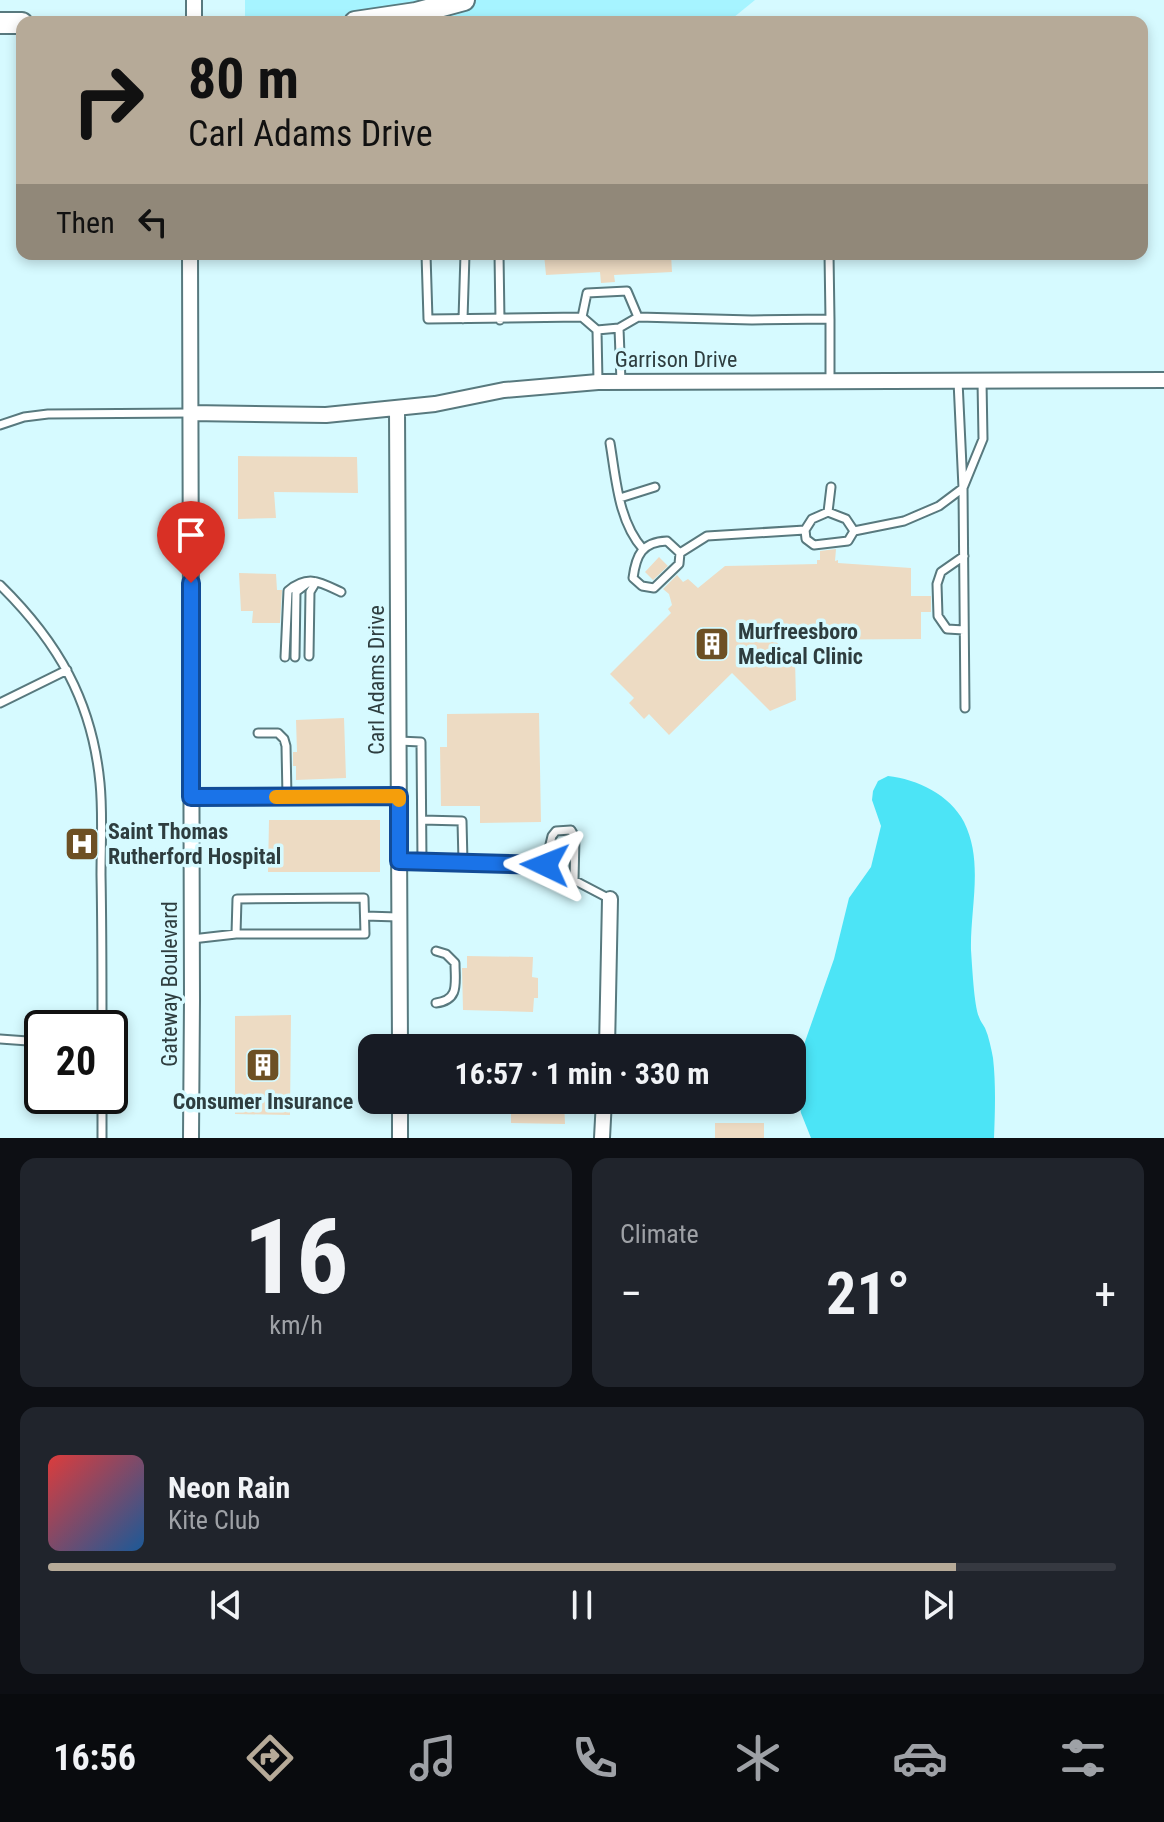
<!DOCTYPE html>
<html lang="en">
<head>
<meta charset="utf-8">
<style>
  :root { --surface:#171b24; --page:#20242c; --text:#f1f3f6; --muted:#9ea1a6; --line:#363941; --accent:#b6aa98 }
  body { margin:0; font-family:"Roboto Condensed",sans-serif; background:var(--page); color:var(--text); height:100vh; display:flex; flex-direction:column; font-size:30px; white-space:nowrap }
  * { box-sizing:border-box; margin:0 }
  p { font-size:26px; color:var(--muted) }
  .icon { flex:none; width:44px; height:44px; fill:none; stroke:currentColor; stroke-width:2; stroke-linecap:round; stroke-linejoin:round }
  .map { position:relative; height:1138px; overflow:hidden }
  .sheet { display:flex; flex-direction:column; gap:20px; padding:20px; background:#0d0f14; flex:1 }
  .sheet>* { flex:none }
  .top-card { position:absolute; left:16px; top:16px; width:1132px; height:244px; border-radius:16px; box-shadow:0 4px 12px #0003; background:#b6aa98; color:#111; overflow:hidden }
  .speed { position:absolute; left:24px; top:1010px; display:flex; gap:16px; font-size:40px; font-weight:700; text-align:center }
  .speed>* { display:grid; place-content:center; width:104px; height:104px; border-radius:50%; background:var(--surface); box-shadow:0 4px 12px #0003; line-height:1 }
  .speed .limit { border:4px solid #111; border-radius:12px; background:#fff; color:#111 }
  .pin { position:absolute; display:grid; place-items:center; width:68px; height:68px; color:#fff; margin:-82px -34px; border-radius:50% 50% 50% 0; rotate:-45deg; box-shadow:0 0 8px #0007 }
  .pin .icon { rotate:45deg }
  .me { position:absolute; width:88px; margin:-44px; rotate:272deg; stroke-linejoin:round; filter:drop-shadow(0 0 6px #0008) }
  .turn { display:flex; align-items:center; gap:28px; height:168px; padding:0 40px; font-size:36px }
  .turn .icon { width:104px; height:104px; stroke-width:2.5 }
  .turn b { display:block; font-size:56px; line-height:68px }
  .then { display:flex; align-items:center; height:76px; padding:0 40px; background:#0003; gap:16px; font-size:30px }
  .big { font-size:60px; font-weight:700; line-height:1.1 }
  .sheet .tile { flex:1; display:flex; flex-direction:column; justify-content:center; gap:12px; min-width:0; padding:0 28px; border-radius:16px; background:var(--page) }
  .sheet .dial { align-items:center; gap:0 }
  .dial b { font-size:104px; line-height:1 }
  .song { display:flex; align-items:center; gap:24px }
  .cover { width:96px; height:96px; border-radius:12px; background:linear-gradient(135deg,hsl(0 70% 55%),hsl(210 70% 35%)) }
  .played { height:8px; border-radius:4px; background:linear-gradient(90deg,var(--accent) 85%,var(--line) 85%) }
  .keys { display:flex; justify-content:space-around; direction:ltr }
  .heat { display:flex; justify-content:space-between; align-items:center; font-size:44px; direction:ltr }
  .sheet .tiles { flex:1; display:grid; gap:20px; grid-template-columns:1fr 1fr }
  .tile:last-child { grid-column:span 2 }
  .trip { position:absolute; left:358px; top:1034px; width:448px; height:80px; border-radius:16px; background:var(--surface); box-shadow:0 4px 12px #0003; font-weight:700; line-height:80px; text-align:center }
  .tabs { display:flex; height:128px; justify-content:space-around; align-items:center; background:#090b0e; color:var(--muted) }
  .tabs .icon { width:56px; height:56px }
  .tabs .current { color:var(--accent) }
  .tabs b { font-size:36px; color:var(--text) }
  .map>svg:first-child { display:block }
  .green { fill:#a6f4ff }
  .water { fill:#4ce4f6 }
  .building { fill:#eddbc3 }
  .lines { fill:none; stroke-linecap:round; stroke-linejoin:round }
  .lane-casing { stroke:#58797e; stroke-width:11 }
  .street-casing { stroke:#58797e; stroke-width:18 }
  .secondary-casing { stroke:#58797e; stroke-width:24 }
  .lane { stroke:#fff; stroke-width:7 }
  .street { stroke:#fff; stroke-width:14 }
  .secondary { stroke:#fff; stroke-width:20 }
  .route-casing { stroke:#114b97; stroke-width:20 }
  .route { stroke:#1a73e8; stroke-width:14 }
  .slow { stroke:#f59e0b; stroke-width:14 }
  .labels { text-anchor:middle; stroke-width:7; stroke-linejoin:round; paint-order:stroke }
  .street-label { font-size:22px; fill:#2e3d3f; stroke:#d6faff }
  .poi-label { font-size:22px; font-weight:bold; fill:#2e3d3f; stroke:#d6faff; text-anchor:start }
</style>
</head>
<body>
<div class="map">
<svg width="1164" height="1138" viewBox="0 0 1164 1138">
  <rect width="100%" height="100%" fill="#d6faff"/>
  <path class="green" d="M245,0h510l-27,22h-483z"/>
  <path class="water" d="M888,776c29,3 62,19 76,46 20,40 6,86 7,128 1,13 3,56 8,67 1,4 4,7 6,11 4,9 6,20 8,30 3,26 2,54 1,80h-183l-10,-25 -4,-21 3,-36 34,-97 15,-61 22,-31 10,-41 -9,-26 1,-9 5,-10z"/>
  <path class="building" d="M544,254h127l1,18 -58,3 1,7 -14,1 -1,-11 -54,3z
    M238,456l119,1 1,36 -84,-1 2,26 -38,1z
    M836,549l-1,12 3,-1v3l73,5v28h20v16h-10v27l-147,1 21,19 1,41 -26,11 -38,-38 -63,62 -20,-21 -5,5 -15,-16 5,-5 -24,-24 61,-61 -3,-4 4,-4 -3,-11 -6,-5 14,-14 6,7 5,-3 10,9 27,-22 92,-2v-4h3v-9z
    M659,557l9,9 -15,14 -8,-8z
    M239,573l37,1 1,16h5l-2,33h-28l1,-12h-12z
    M539,713l2,109 -61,1v-17h-39l-1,-59h7v-33z
    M344,718l2,60 -50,2v-14h-3v-14h4l-1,-32z
    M269,820h111v52h-112z
    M467,956l66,1 -1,20 6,1v20h-4l-1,14 -70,-2 -1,-42h5z
    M291,1015l-1,100 -55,-1v-98z
    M511,1100h53l1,24 -54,-1z
    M715,1123h49v15h-49z"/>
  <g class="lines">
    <g class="lane-casing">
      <path id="lane" d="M426,254l2,65 154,-2 15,13 1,52
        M499,254l1,66
        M582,317l5,-24 40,-2 11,26
        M463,319l2,-65
        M597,330l22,-2
        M830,381v-62
        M958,381l5,107 2,220
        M621,382l-2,-54 19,-11 114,3 78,-1 -1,-65
        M0,425l24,-8 24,-3 142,-1
        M610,443c6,35 8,78 33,106
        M620,498l35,-11
        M828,512l3,-25
        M854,531l-8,-12 -18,-7 -16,7 -7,11 1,9 8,6 34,-4 6,-10 50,-10 35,-15 24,-18 20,-49 -1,-58
        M680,553l-13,-12c-25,1 -31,14 -34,37l9,8 12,2 25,-24 1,-11 27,-17 98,-6
        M964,556l-23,16 -4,12 1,32 9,13 17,1
        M0,585c58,57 92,116 100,198 3,30 1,61 1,92 1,51 1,102 1,153
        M309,656l1,-64 6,-10
        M285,657l3,-66c20,-17 32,-9 53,1
        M295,657l1,-65 13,-10
        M0,703l67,-33
        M258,733h20l6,6 2,7 1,51
        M399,741l22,1 1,120
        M191,797l208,-1
        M422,820l40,1 1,41
        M399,861l146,4 65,34
        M545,865l7,-29 4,-5 15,-1 4,7 -1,43
        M365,916l33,1
        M192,939l44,-5h129l-1,-36 -127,1 -1,35
        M436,1003c24,-3 19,-20 19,-40l-9,-9 -10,-3
        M0,1039l42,3
        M102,1096v42"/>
    </g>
    <g class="street-casing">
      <path id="street" d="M194,0v22
        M190,254l2,746 -1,138
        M397,409l3,639
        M190,413l136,2 109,-11 69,-14 94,-8 566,-2
        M607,1048l3,-149
        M400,1100v38
        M602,1138l2,-38"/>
    </g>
    <g class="secondary-casing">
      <path id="secondary" d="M355,22l61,-9 48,-13
        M0,23h22"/>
    </g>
    <use href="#lane" class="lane"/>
    <use href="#street" class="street"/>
    <use href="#secondary" class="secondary"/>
  </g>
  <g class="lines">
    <g class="route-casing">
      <path id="route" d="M191,583v214l208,-1v65l146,4"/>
    </g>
    <use href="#route" class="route"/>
    <path class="slow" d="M276,797l123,-1v4"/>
  </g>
  <defs>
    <g id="building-square" transform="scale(1.8)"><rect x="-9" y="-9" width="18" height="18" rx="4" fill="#6d5024" stroke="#d6faff"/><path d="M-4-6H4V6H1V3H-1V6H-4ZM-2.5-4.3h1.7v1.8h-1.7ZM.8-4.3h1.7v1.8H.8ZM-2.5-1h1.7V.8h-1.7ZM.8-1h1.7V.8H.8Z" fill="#fff"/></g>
    <g id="hospital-square" transform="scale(1.8)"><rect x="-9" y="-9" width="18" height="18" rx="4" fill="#6d5024" stroke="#d6faff"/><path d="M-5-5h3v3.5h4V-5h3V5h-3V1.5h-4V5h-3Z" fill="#fff"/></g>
  </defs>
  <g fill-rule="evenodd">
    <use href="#building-square" x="712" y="644"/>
    <use href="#hospital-square" x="82" y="844"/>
    <use href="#building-square" x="263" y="1065"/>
  </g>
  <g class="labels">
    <g class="street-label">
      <text x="676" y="367">Garrison Drive</text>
      <text transform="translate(376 680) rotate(-90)" y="8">Carl Adams Drive</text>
      <text transform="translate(169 984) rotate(-90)" y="8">Gateway Boulevard</text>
    </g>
    <g class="poi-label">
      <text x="738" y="639">Murfreesboro<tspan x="738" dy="25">Medical Clinic</tspan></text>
      <text x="108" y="839">Saint Thomas<tspan x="108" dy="25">Rutherford Hospital</tspan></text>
      <text x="263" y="1109" text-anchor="middle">Consumer Insurance</text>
    </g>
  </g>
</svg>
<div class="speed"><div class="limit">20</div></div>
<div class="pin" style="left:191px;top:583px;background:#d93025"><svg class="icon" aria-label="arrive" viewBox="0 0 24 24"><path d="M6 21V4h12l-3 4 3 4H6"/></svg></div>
<svg class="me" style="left:545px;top:865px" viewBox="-20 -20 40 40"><path d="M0-17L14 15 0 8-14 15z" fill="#1a73e8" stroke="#fff" stroke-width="4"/></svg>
<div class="trip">16:57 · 1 min · 330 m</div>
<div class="top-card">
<div class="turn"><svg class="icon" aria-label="right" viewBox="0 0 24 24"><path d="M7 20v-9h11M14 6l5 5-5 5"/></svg><div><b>80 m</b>Carl Adams Drive</div></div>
<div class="then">Then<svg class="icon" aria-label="left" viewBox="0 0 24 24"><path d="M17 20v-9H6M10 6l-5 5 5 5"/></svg></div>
</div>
</div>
<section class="sheet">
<div class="tiles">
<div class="tile dial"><b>16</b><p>km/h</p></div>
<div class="tile"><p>Climate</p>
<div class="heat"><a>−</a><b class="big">21°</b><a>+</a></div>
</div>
<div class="tile">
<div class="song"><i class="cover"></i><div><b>Neon Rain</b><p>Kite Club</p></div></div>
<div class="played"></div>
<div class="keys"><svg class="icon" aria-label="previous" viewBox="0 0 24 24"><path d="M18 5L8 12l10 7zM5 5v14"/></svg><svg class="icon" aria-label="pause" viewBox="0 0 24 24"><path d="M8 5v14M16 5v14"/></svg><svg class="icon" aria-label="next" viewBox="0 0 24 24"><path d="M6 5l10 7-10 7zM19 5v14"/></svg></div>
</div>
</div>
</section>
<nav class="tabs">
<b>16:56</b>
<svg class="icon current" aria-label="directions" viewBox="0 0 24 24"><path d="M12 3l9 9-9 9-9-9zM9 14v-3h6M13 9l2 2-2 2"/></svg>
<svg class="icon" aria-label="music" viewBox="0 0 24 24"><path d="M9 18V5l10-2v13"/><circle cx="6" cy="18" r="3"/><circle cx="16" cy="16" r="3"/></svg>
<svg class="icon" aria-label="phone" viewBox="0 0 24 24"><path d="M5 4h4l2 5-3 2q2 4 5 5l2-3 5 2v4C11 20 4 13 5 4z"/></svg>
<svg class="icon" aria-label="climate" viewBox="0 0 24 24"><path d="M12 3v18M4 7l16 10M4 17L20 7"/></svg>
<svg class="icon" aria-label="car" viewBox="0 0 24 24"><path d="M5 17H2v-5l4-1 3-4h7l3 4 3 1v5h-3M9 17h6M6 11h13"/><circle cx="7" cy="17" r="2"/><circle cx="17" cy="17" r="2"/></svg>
<svg class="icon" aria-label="filters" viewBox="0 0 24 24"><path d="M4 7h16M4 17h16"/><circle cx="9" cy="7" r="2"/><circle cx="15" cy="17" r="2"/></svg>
</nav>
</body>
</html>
